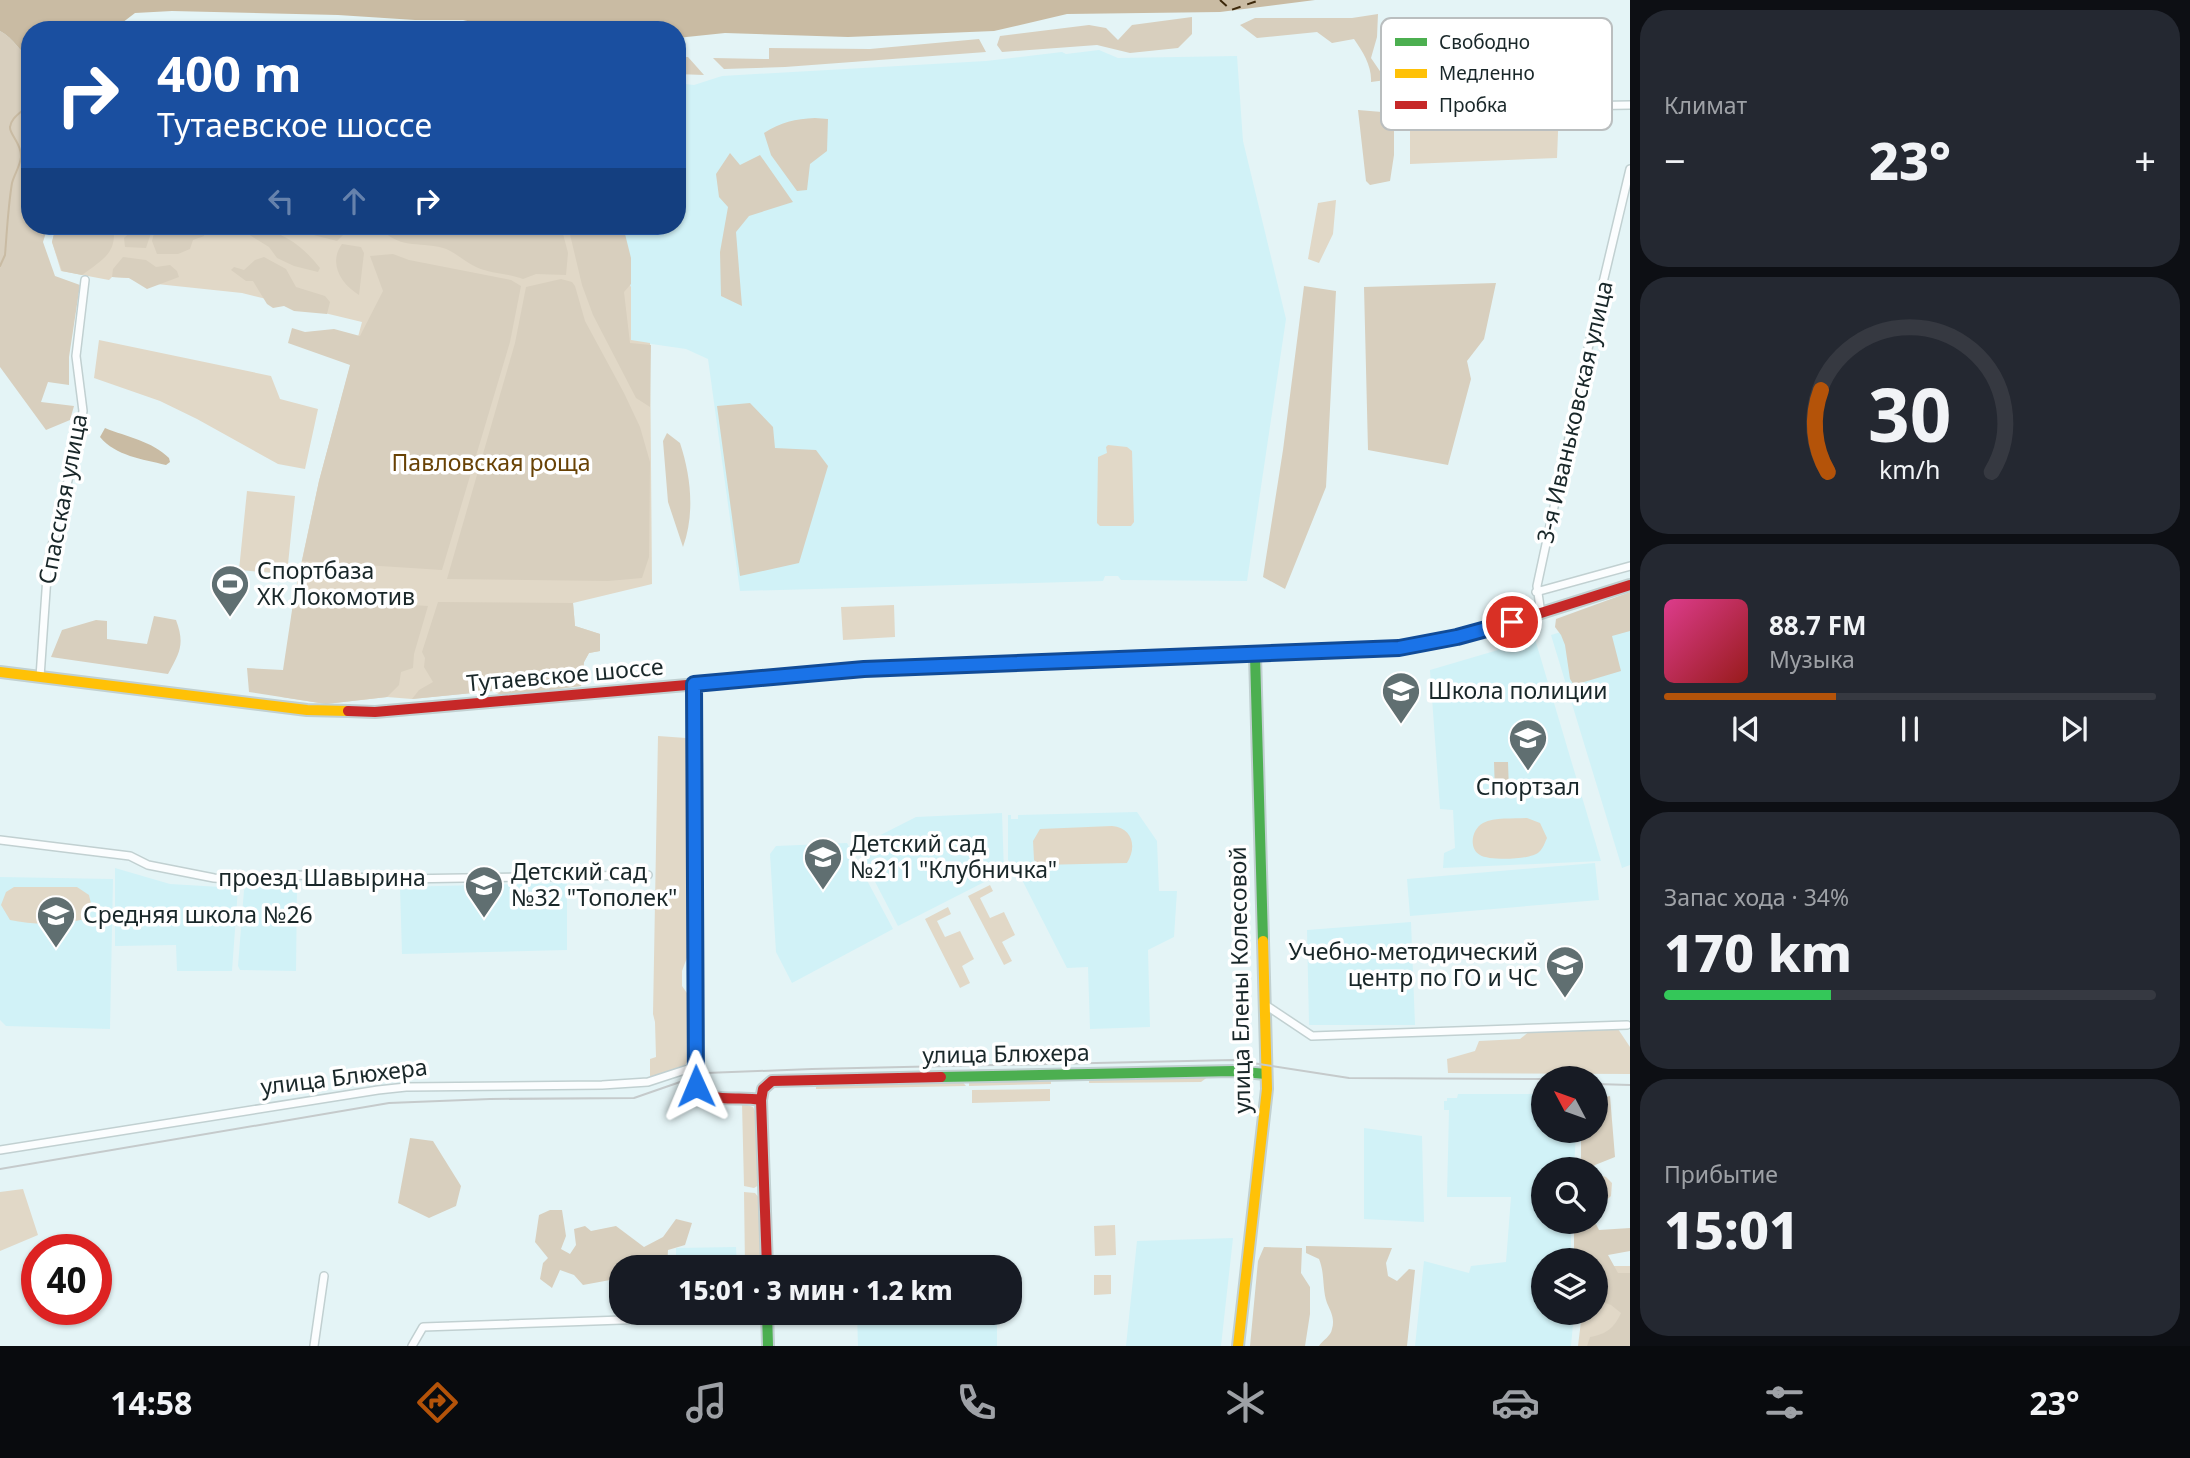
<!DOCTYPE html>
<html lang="ru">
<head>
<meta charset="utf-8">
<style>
  :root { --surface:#171b24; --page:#242831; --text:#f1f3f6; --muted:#9ea1a6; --line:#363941; --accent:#b45309 }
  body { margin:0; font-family:"Noto Sans",sans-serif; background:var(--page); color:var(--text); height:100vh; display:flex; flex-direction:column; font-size:26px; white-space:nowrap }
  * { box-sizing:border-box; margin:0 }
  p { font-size:23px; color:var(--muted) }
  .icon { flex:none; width:38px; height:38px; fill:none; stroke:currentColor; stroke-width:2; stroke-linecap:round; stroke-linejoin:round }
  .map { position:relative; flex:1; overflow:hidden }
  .details { display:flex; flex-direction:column; gap:10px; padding:10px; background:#0d0f14; width:560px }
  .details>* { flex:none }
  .hud { position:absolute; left:21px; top:21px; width:665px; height:214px; border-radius:28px; box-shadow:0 2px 5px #0004; background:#1a4fa0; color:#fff; overflow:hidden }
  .needle { width:46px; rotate:311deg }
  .tools { position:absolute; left:1531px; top:1066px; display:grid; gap:14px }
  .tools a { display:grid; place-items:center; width:77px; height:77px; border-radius:50%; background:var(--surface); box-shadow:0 2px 5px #0004; font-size:35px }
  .speed { position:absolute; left:21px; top:1234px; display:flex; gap:14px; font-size:35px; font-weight:700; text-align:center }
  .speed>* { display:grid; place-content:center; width:91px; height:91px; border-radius:50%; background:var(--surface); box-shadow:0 2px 5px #0004; line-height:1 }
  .speed .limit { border:10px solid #d22; background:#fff; color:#111 }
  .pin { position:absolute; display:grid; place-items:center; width:60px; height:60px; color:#fff; margin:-30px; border:4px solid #fff; border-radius:50%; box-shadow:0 2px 7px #0007 }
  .me { position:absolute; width:77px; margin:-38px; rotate:359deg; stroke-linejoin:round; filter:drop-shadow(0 0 5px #0008) }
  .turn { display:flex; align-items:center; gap:24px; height:147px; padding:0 21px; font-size:32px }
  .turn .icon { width:91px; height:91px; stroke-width:2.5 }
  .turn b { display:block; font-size:49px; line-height:60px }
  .lanes { display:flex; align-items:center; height:66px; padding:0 21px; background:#0003; justify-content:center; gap:35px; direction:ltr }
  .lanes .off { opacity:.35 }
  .big { font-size:52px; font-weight:800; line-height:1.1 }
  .details .card { flex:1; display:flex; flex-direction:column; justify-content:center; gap:10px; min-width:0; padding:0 24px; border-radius:28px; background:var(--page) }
  .details .dial { align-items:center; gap:0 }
  .dial svg { height:182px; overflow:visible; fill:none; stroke:var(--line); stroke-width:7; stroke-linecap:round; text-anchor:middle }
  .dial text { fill:var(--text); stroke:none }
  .song { display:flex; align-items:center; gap:21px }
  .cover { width:84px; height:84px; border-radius:10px; background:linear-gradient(135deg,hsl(330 70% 55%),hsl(0 70% 35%)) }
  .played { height:7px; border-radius:4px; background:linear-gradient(90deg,var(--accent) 35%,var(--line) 35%) }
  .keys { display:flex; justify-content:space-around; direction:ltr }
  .heat { display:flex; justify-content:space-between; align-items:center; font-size:38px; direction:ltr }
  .charge { height:10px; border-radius:5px; background:linear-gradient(90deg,#34c759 34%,var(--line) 0) }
  .trip { position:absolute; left:609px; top:1255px; width:413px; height:70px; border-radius:28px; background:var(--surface); box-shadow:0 2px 5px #0004; font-weight:800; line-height:70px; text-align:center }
  .tabs { display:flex; height:112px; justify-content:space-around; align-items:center; background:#090b0e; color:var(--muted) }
  .tabs .icon { width:49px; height:49px }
  .tabs .current { color:var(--accent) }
  .tabs b { font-size:32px; color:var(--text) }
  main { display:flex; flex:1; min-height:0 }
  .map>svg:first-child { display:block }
  .built { fill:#d1f2f7 }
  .green { fill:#e1d8c7 }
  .forest { fill:#d8cfbe }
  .water { fill:#c9bba3 }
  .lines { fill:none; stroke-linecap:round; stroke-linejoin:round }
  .stream { stroke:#c9bba3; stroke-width:2 }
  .ferry { stroke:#3c280b; stroke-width:2; stroke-dasharray:9 7; stroke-linecap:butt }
  .street-casing { stroke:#c1d0d1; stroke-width:10 }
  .fast-casing { stroke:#c1d0d1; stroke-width:14 }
  .slow-casing { stroke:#c1d0d1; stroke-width:14 }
  .jam-casing { stroke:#c1d0d1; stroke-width:14 }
  .street { stroke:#fbfdfe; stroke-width:7 }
  .fast { stroke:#4caf50; stroke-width:10 }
  .slow { stroke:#ffc107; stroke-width:10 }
  .jam { stroke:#c62828; stroke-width:10 }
  .tram { stroke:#c5cacb; stroke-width:2 }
  .route-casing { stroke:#114b97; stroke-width:18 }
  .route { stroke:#1a73e8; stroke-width:12 }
  .labels { text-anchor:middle; stroke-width:7; stroke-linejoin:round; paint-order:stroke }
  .street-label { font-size:23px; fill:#192729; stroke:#fff }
  .park-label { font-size:23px; fill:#684205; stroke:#fff }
  .poi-label { font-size:23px; fill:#192729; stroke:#fff; text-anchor:start }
  .key { fill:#fff; stroke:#babebf; stroke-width:2 }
  .key-label { font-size:19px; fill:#192729 }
</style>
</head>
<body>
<main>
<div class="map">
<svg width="1630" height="1346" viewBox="0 0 1630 1346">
  <rect width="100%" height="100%" fill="#e4f4f6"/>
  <path class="built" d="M1099,50l19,8 119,-2 6,85 43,178 -39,262 -126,-1 -3,-4h-13l-2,5 -363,10 -32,-232 -22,-10 -55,-8v-54l-30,-61h76v-143l17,2 28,-9 264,-15 76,-9 4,2z
    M1630,611v254l-8,3 -71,-233z
    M1535,639l66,222 -158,7 1,-15 11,-5 -2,-38 -13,-1 -10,-139z
    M1137,812l20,29 2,50h18l-3,46 -26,13 2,77 -60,2 -2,-62 -21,1 -48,-94 -11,-14v-45h3v4h7v-4z
    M1002,813l2,59 -106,54 -41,-79 59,-30z
    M847,843l46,86 -101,54 -16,-31 -6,-98 6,-8z
    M1595,863l4,37 -189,16 -3,-37z
    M115,868l55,16 68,4 -6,83h-55l-1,-26 -61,1z
    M0,877l113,2 -3,150 -104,-3 -6,-6z
    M567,883v67l-165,4 -2,-67z
    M249,885l48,2 -1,84 -56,-1 -2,-4 6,-76z
    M1411,922l4,103h-106l-2,-95z
    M1458,1094h85l1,36 32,1 -2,38h-30v53h27v38h-27v52l30,1 -3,33h-156l9,-85 45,12 2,-7 35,-4 5,-65h-64l2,-87h-5v-9h3v-3h10z
    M1364,1128l58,8 2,86 -60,-3z
    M1233,1238l-12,108h-95l11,-105z
    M736,1247l1,20h-61v-19z
    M857,1313h140v33h-139z"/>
  <path class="green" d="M1491,93l36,3 6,6 26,5 -2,51 -147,6v-44l47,-5 1,-18 33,4z
    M1336,200l-3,34 -14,29 -11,-4 10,-56z
    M56,226h545l30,61v53l19,3 2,241 -79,19 2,23 25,8v17l-11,2 -5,9 -3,24 -77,10 -12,-5 -80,8 -25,-2 -61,7 -44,-7 12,-100 25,-116 43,-159 -120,-29 -104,-11 -9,-4 -17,-1 -3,3 -48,-9 -9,-29z
    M99,340l172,36 9,23 38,10 -13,60 -27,-5 -81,-45 -37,-18 -66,-23z
    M1108,445l19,2 5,4 2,71 -3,4h-31l-3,-3 1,-66 9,-4 -1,-6z
    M247,491l48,5 -8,78 -48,-4z
    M894,605l1,32 -52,3 -2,-33z
    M658,736l28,2 3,10 -1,207 -6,16v15l7,10v63c-7,14 -25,16 -39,20v-20l6,-2 -1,-35 -2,-8z
    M1527,818l13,5 7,15c-2,4 -4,11 -8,14 -8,8 -50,9 -59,3 -12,-7 -8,-26 3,-32 12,-6 31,-4 44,-5z
    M1112,826c21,2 25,21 15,37l-87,2 -6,-5 -1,-19 7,-12z
    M990,885l3,6 -13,7 10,20 14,-6 11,23 -13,7 10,19 -8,4 -36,-69z
    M14,887h63l12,8 3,13 -7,11c-23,6 -52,6 -75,1l-9,-15 5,-13z
    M948,907l3,7 -14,7 8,16 15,-6 14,28 -12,7 8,17 -10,5 -35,-69z
    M1618,1029l12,18v27l-182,-1 -1,-14 28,-8 4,-10 41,-2 10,-8z
    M1051,1076v8l-82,2v-8z
    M1089,1076h120l-8,6 -112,1z
    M960,1079l6,7 -150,3v-7z
    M1050,1089v12l-78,2v-13z
    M742,1103l11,4 6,12v66l-5,3 -10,-2z
    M1596,1174l10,3 6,6 -1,13 -9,8 -6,-5z
    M23,1189l15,46 -38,16v-59z
    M744,1192l11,1 5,6 1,68h-16z
    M1115,1225l1,30 -21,1 -1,-30z
    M1596,1266h34v80h-52l4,-33 14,-1z
    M1094,1275h17v19l-17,1z"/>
  <path class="forest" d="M1378,14l-1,23 -6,21 15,22 -15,2c1,-16 -8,-30 -17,-43l-22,4 -15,-11 -60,6 -17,-13 15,-7h97z
    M1192,17v17l-14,14 -48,5 -33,-8 -95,7 -5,-7 3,-9 89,-11 17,3 12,12 14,-15z
    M0,31c14,7 20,22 30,27v81l-6,24 6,3v60h18l-5,16 12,34 25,9 -11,72v28l-21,-3 -7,20 33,4 -4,14 -24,10 -46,-63z
    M979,39l7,13 -201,15 -61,2 -11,-11 56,1v-11l101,1z
    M677,57h11l16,18 -27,-1z
    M1358,110l24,2 12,10v33l-4,26 -20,4 -4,-4z
    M815,118l13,1 -1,32 -17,13 -3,26 -10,1 -26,-36 -7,-22c17,-11 31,-14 51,-15z
    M730,153l10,12 20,-10 33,47 -44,14 -13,16 6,74 -21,-10 -1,-44 8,-45 -9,-10 -3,-23z
    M56,226h57c5,27 -11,34 -31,49l-20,-4 -10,-29z
    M137,226h13l1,7 -5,15 -21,-1 -1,-9z
    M156,226h52l-4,10 -11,4 -3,9 -12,5h-21l-5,-13z
    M219,226c45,0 71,4 101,42l-2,4 -24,-6 -17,-8 -8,-11 -24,-15h-13z
    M278,226h74l-15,15z
    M378,226h183l7,27 -2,22 -30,-1 -13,5c-15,-6 -32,-5 -47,-12 -11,-5 -22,-16 -33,-19 -26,-7 -44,2 -65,-22z
    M568,226h55l8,32v26l-7,8 6,51 21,2 -1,62 -14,-9 -43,-83 -11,-30z
    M342,244l19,3 3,6 -5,42c-18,-11 -31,-32 -17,-51z
    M393,254l16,6 102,20 10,6 -11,56 -68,228 -140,-9 17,-80 31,-116 -62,-22 4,-15 13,4 29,-3 26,7 23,-45 -13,-35z
    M123,257l23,3 10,7 14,-2 7,6 2,6 -32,12 -18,-11 -17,-1 1,-8z
    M264,257l22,12 10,18 29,9 5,6 -3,12 -33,-3 -10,-5 -11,2 -6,-4 -14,-23h-7l-15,-11 3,-3 10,3 11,-10z
    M561,279l11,3 3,4 10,35 39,72 16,34 10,35 -1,95 -7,21 -34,3 -161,-2 68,-236 11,-56z
    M1496,283l-12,56 -17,22 4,18 -23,86 -80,-15 -4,-163z
    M1304,286l32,5 -10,196 -41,102 -22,-12 20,-127z
    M750,403l23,24 2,21 41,2 12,16 -29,97 -59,13 -23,-170z
    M667,433l13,10c11,33 15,71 3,104l-15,-45 -5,-61z
    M1630,592v39l-18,5 9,35 -47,14 -4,-6 -5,-34 -4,-10 -6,-8 1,-8z
    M294,597l134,9 -14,48 -1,14 -12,4 -2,13 -12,12 -61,7 -77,-12 -2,-24 36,2z
    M438,602l135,1 2,23 25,8v17l-11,2 -5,9 -3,24 -77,10 -11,-5 -81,8 7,-9 14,-8 -9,-15 1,-9 -3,-6z
    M154,616l22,4c9,24 4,32 -8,54l-117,-17 11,-27 34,-10 11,1v18l40,5z
    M1494,762h14l1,29 -14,2z
    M1610,1096l5,61 -20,8 -3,4h-14l3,-12v-26l15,-1v-31z
    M410,1138l23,3 28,45 -5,20 -27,12 -31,-15z
    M550,1210h12l4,26 -5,13 9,5 6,-9 -2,-16 11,-3 6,5 25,-5 28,21 19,-10 13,-18 16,4 -7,22 -17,5 -1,17h-46v11l-38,7 -9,-10 -14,-5 -8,18 -12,-9 3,-16 5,-5 -13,-16 4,-27z
    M1574,1222h21l4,8 31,-2v23l-22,4 10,18h12v73h-43l3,-9c17,-3 24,-9 31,-24l-10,-8 -12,-4 -3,-41h-22z
    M1306,1246l86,2 -6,15 2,13 9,5 12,-12 6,1 -8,76h-88c4,-6 12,-10 13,-17 3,-10 -1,-17 -5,-26 -5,-14 -2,-30 -8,-44l-13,-6z
    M1264,1247l38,1 -1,25 9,14v27l-5,32h-55l8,-85z"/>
  <path class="water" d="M0,0h1315l-95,12 -153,2 -73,17 -146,6 -123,-4 -48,5v-8h-171l-43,-10h-48l-77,-5 -166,-4 -37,2 -17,13 -11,4h-77v28c-10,-5 -16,-20 -30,-27z
    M105,428c22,9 47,13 64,30l1,4 -4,3c-24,-6 -50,-9 -66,-28z"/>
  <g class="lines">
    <path class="stream" d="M0,266l5,-11c2,-24 3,-48 7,-72 2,-8 8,-17 9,-26 1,-13 -12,-23 -11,-30 1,-11 15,-16 20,-25"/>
    <path class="ferry" d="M1220,0l11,10 29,-10"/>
    <g class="street-casing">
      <path id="street" d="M1406,92l25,-4 10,4 133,14 56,-1
        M1536,592l94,-26
        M1541,614l-4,-28 59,-274 34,-143
        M40,677l8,-115 25,-102 10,-49 -7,-55 9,-76
        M0,840l130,16 18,9 66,13 38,3 45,-6 104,4 247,-4
        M1264,1004l48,32 315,-11
        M0,1150l378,-60 28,-3 196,-2 46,-3 46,-15
        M314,1346l10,-70
        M412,1346l11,-19 344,-12"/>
    </g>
    <g class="fast-casing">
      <path id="fast" d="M1255,655l8,286
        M756,679l108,-10 213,-8
        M941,1077l292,-6 33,3
        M767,1312l1,34"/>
    </g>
    <g class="slow-casing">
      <path id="slow" d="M0,672l307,38 41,1
        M1238,1346l29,-257 -4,-148"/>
    </g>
    <g class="jam-casing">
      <path id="jam" d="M1077,661l322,-13 88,-18 143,-45
        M694,684l2,218 -2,178c12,27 42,15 66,20
        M348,711l27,1 381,-33
        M767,1267l-6,-167 2,-11 9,-8 169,-4"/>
    </g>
    <use href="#street" class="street"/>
    <use href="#fast" class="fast"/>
    <use href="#slow" class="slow"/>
    <use href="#jam" class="jam"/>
    <path class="tram" d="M1596,1084l34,1
      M0,1169l389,-66 101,-4 144,-1 72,-25 106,-4 421,-9 116,18 195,1"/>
  </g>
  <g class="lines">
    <g class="route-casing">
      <path id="route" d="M696,1086l-2,-402 170,-15 535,-21 58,-11 55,-15"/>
    </g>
    <use href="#route" class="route"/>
  </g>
  <defs>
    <g id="stadium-pin" transform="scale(2.0125)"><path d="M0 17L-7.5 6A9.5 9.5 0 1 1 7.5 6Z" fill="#606f71" stroke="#fff"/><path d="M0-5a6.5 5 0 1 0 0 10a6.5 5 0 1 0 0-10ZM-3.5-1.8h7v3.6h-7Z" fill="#fff"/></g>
    <g id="university-pin" transform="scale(2.0125)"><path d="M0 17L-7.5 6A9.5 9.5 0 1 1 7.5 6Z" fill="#606f71" stroke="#fff"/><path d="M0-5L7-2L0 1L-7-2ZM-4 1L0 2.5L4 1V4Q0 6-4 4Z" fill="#fff"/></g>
    <g id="school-pin" transform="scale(2.0125)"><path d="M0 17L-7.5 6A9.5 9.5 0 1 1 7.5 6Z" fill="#606f71" stroke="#fff"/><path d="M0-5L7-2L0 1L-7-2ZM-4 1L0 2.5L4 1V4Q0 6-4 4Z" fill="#fff"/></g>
  </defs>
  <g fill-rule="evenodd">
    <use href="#stadium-pin" x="230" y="584"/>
    <use href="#university-pin" x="1401" y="691"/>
    <use href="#university-pin" x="1528" y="738"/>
    <use href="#school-pin" x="823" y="857"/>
    <use href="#school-pin" x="484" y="885"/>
    <use href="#school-pin" x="56" y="915"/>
    <use href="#university-pin" x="1565" y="965"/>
  </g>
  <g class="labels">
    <g class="street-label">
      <text transform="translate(1575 412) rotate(-77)" y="8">3-я Иваньковская улица</text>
      <text transform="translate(63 499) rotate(-79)" y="8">Спасская улица</text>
      <text transform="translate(565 675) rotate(-5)" y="8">Тутаевское шоссе</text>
      <text x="322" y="886">проезд Шавырина</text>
      <text transform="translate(1240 980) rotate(-91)" y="8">улица Елены Колесовой</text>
      <text transform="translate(1006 1054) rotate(-1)" y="8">улица Блюхера</text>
      <text transform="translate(344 1077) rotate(-7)" y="8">улица Блюхера</text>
    </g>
    <g class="park-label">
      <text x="491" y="471">Павловская роща</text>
    </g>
    <g class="poi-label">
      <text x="257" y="579">Спортбаза<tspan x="257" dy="26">ХК Локомотив</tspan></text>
      <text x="1428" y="699">Школа полиции</text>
      <text x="1528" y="795" text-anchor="middle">Спортзал</text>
      <text x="850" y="852">Детский сад<tspan x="850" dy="26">№211 "Клубничка"</tspan></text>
      <text x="511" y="880">Детский сад<tspan x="511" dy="26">№32 "Тополек"</tspan></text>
      <text x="83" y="923">Средняя школа №26</text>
      <text x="1538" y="960" text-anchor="end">Учебно-методический<tspan x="1538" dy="26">центр по ГО и ЧС</tspan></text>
    </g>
  </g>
  <rect x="1381" y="18" width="231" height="112" rx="10" class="key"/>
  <rect x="1395" y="38" width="32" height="8" fill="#4caf50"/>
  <rect x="1395" y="69" width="32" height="9" fill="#ffc107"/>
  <rect x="1395" y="101" width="32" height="8" fill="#c62828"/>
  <g class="key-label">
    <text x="1439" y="49">Свободно</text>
    <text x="1439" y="80">Медленно</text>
    <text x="1439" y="112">Пробка</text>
  </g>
</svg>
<div class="tools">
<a><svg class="needle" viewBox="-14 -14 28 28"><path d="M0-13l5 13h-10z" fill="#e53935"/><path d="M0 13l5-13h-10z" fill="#9ea1a6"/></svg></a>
<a><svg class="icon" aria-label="search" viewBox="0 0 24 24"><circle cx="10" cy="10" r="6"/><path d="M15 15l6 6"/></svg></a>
<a><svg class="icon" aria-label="layers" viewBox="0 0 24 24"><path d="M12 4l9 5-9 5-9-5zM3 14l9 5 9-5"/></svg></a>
</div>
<div class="speed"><div class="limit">40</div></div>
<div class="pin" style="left:1512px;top:622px;background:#d93025"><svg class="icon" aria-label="arrive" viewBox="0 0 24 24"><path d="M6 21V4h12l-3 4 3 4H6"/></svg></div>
<svg class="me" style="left:696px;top:1086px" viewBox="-20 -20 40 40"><path d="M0-17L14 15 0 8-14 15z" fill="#1a73e8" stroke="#fff" stroke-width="4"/></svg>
<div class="trip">15:01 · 3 мин · 1.2 km</div>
<div class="hud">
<div class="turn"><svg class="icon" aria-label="right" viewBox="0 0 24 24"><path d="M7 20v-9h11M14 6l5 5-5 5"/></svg><div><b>400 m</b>Тутаевское шоссе</div></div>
<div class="lanes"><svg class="icon off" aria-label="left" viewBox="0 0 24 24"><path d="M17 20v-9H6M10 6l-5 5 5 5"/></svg><svg class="icon off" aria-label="ahead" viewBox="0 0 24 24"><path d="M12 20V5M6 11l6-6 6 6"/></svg><svg class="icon" aria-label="right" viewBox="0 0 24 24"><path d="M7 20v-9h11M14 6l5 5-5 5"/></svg></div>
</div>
</div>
<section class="details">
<div class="card"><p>Климат</p>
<div class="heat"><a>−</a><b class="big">23°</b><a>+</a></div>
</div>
<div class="card dial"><svg viewBox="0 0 100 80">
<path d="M14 69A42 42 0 1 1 86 69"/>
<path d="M14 69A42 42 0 0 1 11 33" stroke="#b45309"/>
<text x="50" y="56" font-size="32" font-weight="700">30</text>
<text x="50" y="72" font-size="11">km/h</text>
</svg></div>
<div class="card">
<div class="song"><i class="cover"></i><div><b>88.7 FM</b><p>Музыка</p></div></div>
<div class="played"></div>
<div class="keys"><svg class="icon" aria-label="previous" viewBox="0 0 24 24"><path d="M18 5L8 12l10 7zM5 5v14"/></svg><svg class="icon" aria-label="pause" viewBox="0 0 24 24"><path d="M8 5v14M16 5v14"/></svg><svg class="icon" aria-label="next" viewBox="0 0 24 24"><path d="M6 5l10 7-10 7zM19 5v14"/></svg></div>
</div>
<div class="card"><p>Запас хода · 34%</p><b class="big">170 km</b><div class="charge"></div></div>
<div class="card"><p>Прибытие</p><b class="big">15:01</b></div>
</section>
</main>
<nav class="tabs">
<b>14:58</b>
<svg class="icon current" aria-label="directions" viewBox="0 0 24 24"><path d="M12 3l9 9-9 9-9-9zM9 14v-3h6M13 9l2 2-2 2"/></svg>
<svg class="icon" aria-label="music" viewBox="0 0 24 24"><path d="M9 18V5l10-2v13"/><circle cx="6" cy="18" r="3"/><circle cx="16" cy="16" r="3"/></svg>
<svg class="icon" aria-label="phone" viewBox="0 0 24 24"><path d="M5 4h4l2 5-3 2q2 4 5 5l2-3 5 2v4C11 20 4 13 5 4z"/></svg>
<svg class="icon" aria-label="climate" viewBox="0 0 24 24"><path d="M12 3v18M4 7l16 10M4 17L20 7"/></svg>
<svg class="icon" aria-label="car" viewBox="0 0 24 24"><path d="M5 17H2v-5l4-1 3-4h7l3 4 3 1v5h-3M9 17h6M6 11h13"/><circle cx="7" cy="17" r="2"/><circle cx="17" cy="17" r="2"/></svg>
<svg class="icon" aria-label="filters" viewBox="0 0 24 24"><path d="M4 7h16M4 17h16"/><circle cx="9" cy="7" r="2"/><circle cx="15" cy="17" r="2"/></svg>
<b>23°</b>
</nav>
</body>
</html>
